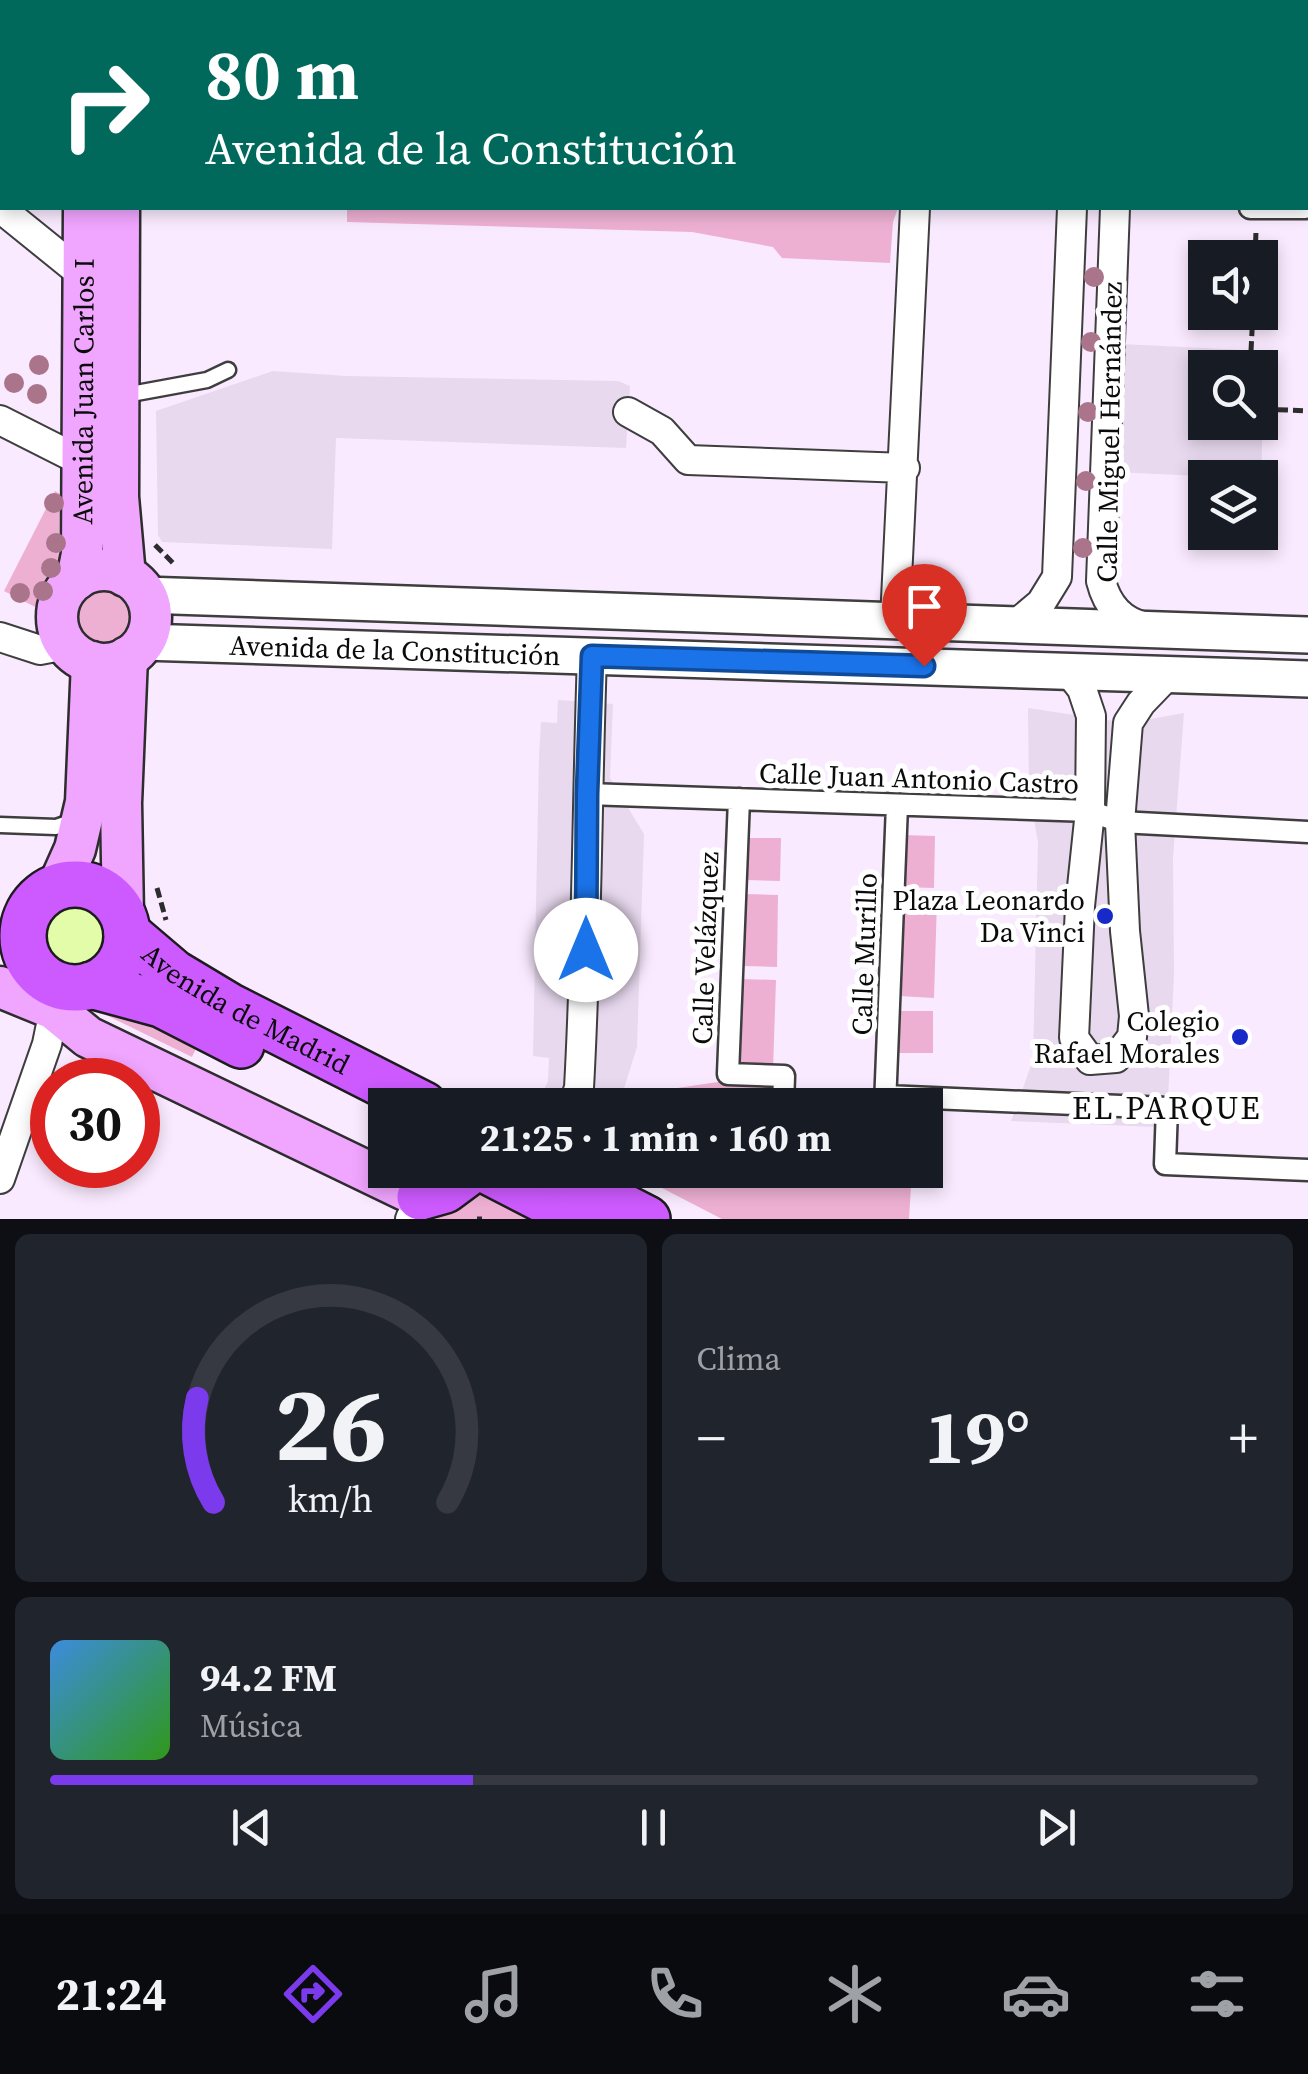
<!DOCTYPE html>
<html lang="es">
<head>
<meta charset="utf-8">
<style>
  :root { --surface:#171b24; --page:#20242c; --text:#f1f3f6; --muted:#9ea1a6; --line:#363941; --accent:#7c3aed }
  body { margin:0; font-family:"Source Serif 4",serif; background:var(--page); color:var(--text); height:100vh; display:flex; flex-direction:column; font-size:38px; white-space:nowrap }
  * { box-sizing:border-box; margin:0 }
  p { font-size:32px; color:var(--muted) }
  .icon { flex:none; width:55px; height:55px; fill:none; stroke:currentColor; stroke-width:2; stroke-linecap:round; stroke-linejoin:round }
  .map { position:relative; height:1219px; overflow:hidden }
  .panel { display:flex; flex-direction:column; gap:15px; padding:15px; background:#0d0f14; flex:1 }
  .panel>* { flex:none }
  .banner { position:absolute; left:0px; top:0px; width:1310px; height:210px; box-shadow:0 5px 15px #0003; background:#00695c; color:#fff; overflow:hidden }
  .controls { position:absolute; left:1188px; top:240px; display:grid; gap:20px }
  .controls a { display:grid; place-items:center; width:90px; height:90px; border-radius:0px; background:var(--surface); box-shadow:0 5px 15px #0003; font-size:50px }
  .speed { position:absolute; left:30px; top:1058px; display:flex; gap:20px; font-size:50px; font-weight:700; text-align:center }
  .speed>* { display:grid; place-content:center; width:130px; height:130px; border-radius:50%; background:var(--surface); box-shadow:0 5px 15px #0003; line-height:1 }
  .speed .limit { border:15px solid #d22; background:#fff; color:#111 }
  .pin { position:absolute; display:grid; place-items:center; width:85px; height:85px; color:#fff; margin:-102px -42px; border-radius:50% 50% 50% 0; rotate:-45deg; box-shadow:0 0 10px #0007 }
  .pin .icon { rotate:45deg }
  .me { position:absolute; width:110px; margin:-55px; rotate:0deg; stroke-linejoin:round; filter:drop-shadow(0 0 8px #0008) }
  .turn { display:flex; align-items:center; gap:35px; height:210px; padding:0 40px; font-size:45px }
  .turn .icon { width:130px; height:130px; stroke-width:2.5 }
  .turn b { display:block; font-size:70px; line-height:85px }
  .big { font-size:75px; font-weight:700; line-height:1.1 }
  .panel .card { flex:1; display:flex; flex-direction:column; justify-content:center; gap:15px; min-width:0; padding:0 35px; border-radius:15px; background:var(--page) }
  .panel .dial { align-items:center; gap:0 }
  .dial svg { height:260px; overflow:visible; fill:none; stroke:var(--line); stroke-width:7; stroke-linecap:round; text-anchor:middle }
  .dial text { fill:var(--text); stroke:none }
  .song { display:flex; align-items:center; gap:30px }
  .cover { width:120px; height:120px; border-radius:15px; background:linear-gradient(135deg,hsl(210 70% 55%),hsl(110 70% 35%)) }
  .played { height:10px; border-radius:5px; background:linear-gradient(90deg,var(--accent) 35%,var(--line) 35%) }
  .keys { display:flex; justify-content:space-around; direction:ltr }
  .heat { display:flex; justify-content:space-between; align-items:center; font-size:55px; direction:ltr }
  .panel .tiles { flex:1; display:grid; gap:15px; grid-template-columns:1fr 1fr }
  .card:last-child { grid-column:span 2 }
  .trip { position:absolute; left:368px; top:1088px; width:575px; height:100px; border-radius:0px; background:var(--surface); box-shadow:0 5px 15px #0003; font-weight:700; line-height:100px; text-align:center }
  .dock { display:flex; height:160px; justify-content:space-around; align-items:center; background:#090b0e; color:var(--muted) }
  .dock .icon { width:70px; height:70px }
  .dock .active { color:var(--accent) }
  .dock b { font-size:45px; color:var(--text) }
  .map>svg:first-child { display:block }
  .green { fill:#edb0d3 }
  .plaza { fill:#e8d9ef; fill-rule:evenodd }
  .water { fill:#e2fca9; stroke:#9eda29; stroke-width:2.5 }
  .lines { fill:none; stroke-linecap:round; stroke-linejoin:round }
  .service-casing { stroke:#3e3e3e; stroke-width:19 }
  .pedestrian-casing { stroke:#3e3e3e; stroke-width:25 }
  .minor-casing { stroke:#3e3e3e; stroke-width:32 }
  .tertiary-casing { stroke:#3e3e3e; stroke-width:40 }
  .secondary-casing { stroke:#2d2d2d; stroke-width:45 }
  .primary-casing { stroke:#1c1c1c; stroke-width:50 }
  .path { stroke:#2d2d2d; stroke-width:5; stroke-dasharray:10 5; stroke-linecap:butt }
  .service { stroke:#fff; stroke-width:14 }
  .pedestrian { stroke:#fff; stroke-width:20 }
  .minor { stroke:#fff; stroke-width:28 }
  .tertiary { stroke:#fff; stroke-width:35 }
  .secondary { stroke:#f0a5ff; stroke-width:40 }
  .primary { stroke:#cd5aff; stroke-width:45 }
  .tree { fill:#aa758b }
  .route-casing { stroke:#114b97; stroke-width:25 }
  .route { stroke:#1a73e8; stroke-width:18 }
  .poi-dot { fill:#172ac8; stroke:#fff; stroke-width:4 }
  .labels { text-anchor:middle; stroke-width:10; stroke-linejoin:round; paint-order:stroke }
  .street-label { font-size:28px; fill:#0b0b0b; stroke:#fff }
  .poi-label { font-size:28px; fill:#0b0b0b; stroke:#fff; text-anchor:end }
  .quarter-label { font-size:32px; letter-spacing:2.5px; fill:#0b0b0b; stroke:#fff }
</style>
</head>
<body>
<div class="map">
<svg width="1308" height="1219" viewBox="0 0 1308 1219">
  <rect width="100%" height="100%" fill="#faeaff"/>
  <path class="green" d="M347,208h551l-5,14 -3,41 -108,-5 -9,-11 -81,-15 -345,-10z
    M55,491l5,3 -1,69 -16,48 -39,-20z
    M71 617a32 32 0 1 1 64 0a32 32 0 1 1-64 0Z
    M903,835l32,1 -1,52 -32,-1z
    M746,838h35l-1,43 -35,-1z
    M744,894l34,1 -1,72 -34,-1z
    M902,898l35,2 -3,98 -35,-2z
    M741,979l35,1 -3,90 -34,-1z
    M115,1008l84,34 -7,15 -86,-42 -1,-3z
    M898,1011h35v42h-35z
    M718,1082l55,2 -1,21h-173l4,-6z
    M627,1170h285l-3,49h-187z
    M487,1194l59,25h-110c14,-17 30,-22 51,-25z"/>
  <path class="plaza" d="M1121,344l144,7 -4,128 -145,-7zM1205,368h55v54h-55z
    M273,371l73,5 272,5 12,5 -4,62 -290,-10 -4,111 -170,-7 -4,-7 -2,-124z
    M558,700l55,4 -3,74 34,56 -7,213 -16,51 -18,1 -4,6h-71l14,-11 6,-13 1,-23 -16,-2 6,-300 2,-34 16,1z
    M1028,708l100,15 56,-10 -11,145 1,116 -6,126 -12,27 -145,-6 22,-61 5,-218 -9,-50z"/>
  <path class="water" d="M40 936a35 35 0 1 1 70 0a35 35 0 1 1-70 0Z"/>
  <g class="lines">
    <g class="service-casing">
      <path id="service" d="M120,396l87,-16 21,-10
        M0,825l56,2 20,-7"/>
    </g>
    <g class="pedestrian-casing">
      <path id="pedestrian" d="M1250,208h55
        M587,794l503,17 30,11 188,10
        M739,799l-11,275 56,2 -1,29
        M886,1096l281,12 -2,56 143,6
        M885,1105l12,-300"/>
    </g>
    <g class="minor-casing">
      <path id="minor" d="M536,0l43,2
        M1080,2v-2
        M1123,2v-2
        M0,153l2,-3
        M0,208l83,67
        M1115,208l-14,373c6,24 20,41 45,46
        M628,412l34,19 26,29 217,8
        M0,420l81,41
        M895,620l20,-412
        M1016,624l25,-21 16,-26 15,-369
        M0,637l40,13 26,-5
        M1068,671l14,18 9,27 -1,95 -10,95 -6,132 16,22 26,-2 16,-21 2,-21 -9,-85 -5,-109 8,-99 13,-20 28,-29
        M573,1105l6,-17c8,-144 8,-288 13,-432
        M0,1179l47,-135 12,-59
        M410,1219l10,-22 4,-27"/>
    </g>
    <g class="tertiary-casing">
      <g id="tertiary">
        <path d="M144,595l1164,40"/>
        <path id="s1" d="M143,642l1165,37"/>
      </g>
    </g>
    <g class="secondary-casing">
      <g id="secondary">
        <path d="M84,0v2"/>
        <path d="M119,0v2"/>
        <path d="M119,208l-1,289 7,79"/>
        <circle cx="104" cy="617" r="47"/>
        <path id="s2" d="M77,579l5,-25 2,-346"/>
        <path d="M58,887l17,-38 11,-47 6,-140"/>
        <path d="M123,916l-2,-113 6,-146"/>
        <path d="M0,987l54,22 34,28 332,160"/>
      </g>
    </g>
    <g class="primary-casing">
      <g id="primary">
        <circle cx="75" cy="936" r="52"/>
        <path id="s3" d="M127,933l47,40 55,33 195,99"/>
        <path d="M91,985l70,19 80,41"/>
        <path d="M486,1170l95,49"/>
        <path d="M551,1170l96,49"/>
        <path d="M420,1197l25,-7 27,-20"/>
      </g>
    </g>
    <path class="path" d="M1308,167v-11
      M1255,258l1,-27
      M1251,351l2,-39
      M1263,409l45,2
      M155,545l20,20
      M157,888l9,32
      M477,1219h5"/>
    <use href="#service" class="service"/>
    <use href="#pedestrian" class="pedestrian"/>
    <use href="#minor" class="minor"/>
    <use href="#tertiary" class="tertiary"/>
    <use href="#secondary" class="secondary"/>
    <use href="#primary" class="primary"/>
  </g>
  <g class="tree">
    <circle cx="1094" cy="277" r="10"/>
    <circle cx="1091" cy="342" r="10"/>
    <circle cx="39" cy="365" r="10"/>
    <circle cx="14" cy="383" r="10"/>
    <circle cx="37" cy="394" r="10"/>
    <circle cx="1088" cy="412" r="10"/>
    <circle cx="1086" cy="481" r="10"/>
    <circle cx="54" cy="503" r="10"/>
    <circle cx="56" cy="543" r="10"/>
    <circle cx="1083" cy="548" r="10"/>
    <circle cx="51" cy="568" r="10"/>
    <circle cx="43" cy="591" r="10"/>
    <circle cx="20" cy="593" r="10"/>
  </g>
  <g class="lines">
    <g class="route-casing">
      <path id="route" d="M586,950l1,-156 5,-138 332,10"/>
    </g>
    <use href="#route" class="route"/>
  </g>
  <g class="poi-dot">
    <circle cx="1105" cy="916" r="10"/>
    <circle cx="1240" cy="1037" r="10"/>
  </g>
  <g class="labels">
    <g class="street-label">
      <text dy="10" stroke="none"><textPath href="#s2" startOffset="188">Avenida Juan Carlos I</textPath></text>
      <text transform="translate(1109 432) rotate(-89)" y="10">Calle Miguel Hernández</text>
      <text dy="10" stroke="none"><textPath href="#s1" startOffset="252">Avenida de la Constitución</textPath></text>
      <text transform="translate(919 778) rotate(2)" y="10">Calle Juan Antonio Castro</text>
      <text transform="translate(705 948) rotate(-88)" y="10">Calle Velázquez</text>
      <text transform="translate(864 954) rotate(-88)" y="10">Calle Murillo</text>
      <text dy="10" stroke="none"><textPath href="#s3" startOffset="142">Avenida de Madrid</textPath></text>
    </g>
    <g class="poi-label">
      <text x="1085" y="910">Plaza Leonardo<tspan x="1085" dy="32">Da Vinci</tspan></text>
      <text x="1220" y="1031">Colegio<tspan x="1220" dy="32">Rafael Morales</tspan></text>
    </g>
    <g class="quarter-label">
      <text x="1167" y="1119">EL PARQUE</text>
    </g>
  </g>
</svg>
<div class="controls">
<a><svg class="icon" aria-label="sound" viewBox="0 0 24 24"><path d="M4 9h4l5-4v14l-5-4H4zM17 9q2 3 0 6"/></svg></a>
<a><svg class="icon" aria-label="search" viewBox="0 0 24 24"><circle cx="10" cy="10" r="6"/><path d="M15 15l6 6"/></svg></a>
<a><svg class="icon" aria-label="layers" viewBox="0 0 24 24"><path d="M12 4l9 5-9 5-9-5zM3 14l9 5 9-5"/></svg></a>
</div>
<div class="speed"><div class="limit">30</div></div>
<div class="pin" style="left:924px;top:666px;background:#d93025"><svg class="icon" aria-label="arrive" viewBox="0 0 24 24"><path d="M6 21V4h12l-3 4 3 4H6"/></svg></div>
<svg class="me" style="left:586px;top:950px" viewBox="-20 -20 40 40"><circle r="19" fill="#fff"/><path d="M0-13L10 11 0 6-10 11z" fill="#1a73e8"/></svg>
<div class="trip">21:25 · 1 min · 160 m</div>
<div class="banner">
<div class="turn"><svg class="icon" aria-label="right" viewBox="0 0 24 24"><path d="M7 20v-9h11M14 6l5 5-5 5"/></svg><div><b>80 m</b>Avenida de la Constitución</div></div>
</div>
</div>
<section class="panel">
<div class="tiles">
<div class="card dial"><svg viewBox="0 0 100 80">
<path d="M14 69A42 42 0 1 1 86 69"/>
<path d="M14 69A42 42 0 0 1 9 37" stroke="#7c3aed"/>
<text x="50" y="56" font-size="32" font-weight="700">26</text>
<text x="50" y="72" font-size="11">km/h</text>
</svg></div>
<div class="card"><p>Clima</p>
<div class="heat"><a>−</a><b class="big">19°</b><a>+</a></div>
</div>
<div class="card">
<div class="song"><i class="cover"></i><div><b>94.2 FM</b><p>Música</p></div></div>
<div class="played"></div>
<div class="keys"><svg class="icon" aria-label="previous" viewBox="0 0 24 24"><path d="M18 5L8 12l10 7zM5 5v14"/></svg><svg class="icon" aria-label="pause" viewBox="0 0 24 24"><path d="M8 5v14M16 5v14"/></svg><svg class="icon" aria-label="next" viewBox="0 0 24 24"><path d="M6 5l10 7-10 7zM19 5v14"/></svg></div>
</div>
</div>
</section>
<nav class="dock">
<b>21:24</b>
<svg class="icon active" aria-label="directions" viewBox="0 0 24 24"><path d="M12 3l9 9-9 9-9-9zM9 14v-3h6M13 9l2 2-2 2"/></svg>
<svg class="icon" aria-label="music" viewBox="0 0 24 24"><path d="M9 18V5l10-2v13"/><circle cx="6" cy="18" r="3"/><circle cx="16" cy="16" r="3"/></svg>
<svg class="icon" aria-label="phone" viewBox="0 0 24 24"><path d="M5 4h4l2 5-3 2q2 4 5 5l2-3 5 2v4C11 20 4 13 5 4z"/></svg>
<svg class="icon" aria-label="climate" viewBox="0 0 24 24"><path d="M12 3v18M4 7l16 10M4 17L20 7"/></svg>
<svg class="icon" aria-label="car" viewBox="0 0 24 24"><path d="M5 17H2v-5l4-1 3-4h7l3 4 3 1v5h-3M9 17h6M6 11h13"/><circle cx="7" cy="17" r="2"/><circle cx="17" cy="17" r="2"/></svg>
<svg class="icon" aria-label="filters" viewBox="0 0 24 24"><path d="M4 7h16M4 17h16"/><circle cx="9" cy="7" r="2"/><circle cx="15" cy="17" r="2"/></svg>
</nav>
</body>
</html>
